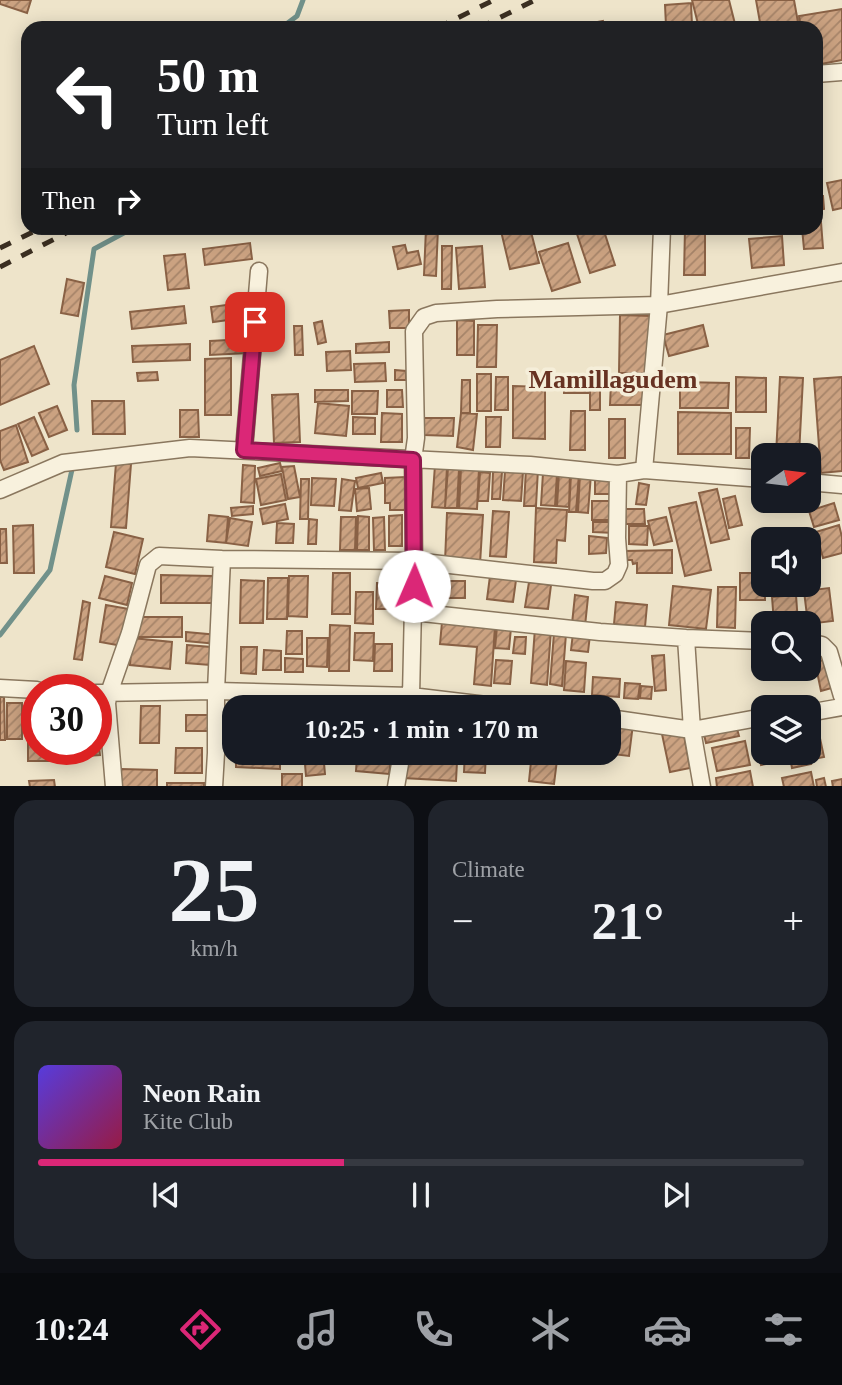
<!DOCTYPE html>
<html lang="en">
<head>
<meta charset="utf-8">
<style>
  :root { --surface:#171b24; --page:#20242c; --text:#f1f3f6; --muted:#9ea1a6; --line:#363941; --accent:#db2777 }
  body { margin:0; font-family:"Times New Roman",serif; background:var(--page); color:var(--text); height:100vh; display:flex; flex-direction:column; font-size:26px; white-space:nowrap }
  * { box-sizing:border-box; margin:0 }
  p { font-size:23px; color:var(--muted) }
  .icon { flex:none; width:38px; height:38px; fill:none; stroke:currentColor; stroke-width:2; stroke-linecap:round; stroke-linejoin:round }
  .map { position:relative; height:786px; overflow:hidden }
  .drawer { display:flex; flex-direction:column; gap:14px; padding:14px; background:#0d0f14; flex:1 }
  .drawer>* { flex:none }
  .top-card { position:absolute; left:21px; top:21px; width:802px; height:214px; border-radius:21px; box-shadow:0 4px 18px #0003; background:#202124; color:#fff; overflow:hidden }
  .needle { width:46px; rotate:76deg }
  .tools { position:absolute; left:751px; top:443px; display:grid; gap:14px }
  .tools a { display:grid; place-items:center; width:70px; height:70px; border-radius:14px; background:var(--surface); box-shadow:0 4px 18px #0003; font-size:35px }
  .speed { position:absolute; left:21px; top:674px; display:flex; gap:14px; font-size:35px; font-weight:700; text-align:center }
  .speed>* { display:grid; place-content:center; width:91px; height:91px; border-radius:50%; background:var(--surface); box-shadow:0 4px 18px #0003; line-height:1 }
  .speed .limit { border:10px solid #d22; background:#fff; color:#111 }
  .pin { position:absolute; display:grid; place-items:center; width:60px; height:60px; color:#fff; margin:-30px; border-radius:14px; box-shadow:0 4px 10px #0006 }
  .me { position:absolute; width:77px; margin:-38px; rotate:1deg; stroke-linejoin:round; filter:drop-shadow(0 0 5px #0008) }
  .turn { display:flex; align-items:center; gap:24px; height:147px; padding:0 21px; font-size:32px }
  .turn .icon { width:91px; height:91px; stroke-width:2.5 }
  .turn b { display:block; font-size:49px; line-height:60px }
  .then { display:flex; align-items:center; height:66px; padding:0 21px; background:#0003; gap:14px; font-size:26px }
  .big { font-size:52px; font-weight:700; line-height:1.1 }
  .drawer .tile { flex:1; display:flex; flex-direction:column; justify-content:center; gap:10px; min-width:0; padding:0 24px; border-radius:21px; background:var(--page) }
  .drawer .dial { align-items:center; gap:0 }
  .dial b { font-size:91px; line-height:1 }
  .song { display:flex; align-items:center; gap:21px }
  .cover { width:84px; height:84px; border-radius:10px; background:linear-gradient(135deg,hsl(250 70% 55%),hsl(340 70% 35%)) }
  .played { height:7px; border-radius:4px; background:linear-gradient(90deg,var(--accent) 40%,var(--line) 40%) }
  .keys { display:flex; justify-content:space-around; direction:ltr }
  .heat { display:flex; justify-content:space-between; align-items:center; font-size:38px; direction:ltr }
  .drawer .tiles { flex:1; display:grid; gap:14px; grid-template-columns:1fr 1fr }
  .tile:last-child { grid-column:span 2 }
  .trip { position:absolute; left:222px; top:695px; width:399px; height:70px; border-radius:21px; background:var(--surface); box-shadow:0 4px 18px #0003; font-weight:700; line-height:70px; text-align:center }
  .menu { display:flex; height:112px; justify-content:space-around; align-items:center; background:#090b0e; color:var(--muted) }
  .menu .icon { width:49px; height:49px }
  .menu .active { color:var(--accent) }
  .menu b { font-size:32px; color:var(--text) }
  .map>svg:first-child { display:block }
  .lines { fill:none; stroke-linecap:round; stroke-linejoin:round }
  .stream { stroke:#71918a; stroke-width:5 }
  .building { fill:url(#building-hatch); stroke:#896145; stroke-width:2 }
  .minor-casing { stroke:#8a775e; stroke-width:19 }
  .minor { stroke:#f8f1dd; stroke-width:16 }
  .rail { stroke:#3b2f21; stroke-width:5; stroke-dasharray:12 12; stroke-linecap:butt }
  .route-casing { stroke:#8e194d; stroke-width:18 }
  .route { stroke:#db2777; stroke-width:12 }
  .labels { text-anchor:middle; stroke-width:7; stroke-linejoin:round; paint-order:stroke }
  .district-label { font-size:26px; font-weight:bold; fill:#673222; stroke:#f5eed9 }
</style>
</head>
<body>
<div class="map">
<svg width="842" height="787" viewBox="0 0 842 787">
  <defs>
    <pattern id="building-hatch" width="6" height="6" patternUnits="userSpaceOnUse" patternTransform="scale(1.75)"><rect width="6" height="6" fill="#cba281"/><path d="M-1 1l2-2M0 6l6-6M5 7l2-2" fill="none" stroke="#a68469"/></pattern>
  </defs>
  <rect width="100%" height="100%" fill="#eee4ca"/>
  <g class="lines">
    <path class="stream" d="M281,28l16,-12 6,-16
      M77,430l-3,-45 20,-136 39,-21
      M0,635l50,-65 23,-105"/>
  </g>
  <path class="building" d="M0,0h31l-4,13 -27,-9z
    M692,0h37l7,28h-37z
    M756,0h38l5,28h-38z
    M691,3l1,22 -26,1 -1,-21z
    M842,9v51l-26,5v-37h-15l-2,-12z
    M603,21l2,7h-22l-1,-3z
    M842,180v28l-9,2 -6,-27z
    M816,196h7l1,13 -8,1z
    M821,222l2,26 -19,1 -2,-21h14v-5z
    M426,228h12l-2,48 -12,-1z
    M515,228h15l9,35 -29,6 -9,-38z
    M575,228h28l12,37 -25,8z
    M685,228h20v47h-21z
    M782,236l2,29 -32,3 -3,-29z
    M250,243l2,16 -47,6 -2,-16z
    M568,243l12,39 -28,9 -13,-39z
    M405,245l2,8 11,-2 3,13 -23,5 -5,-22z
    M442,246h10l-1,43h-9z
    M482,246l3,41 -26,2 -3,-41z
    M185,254l4,34 -21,2 -4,-34z
    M67,279l17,4 -6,33 -17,-3z
    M249,302l2,21 -15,2 -1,-6 -22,3 -2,-15z
    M184,306l2,17 -54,6 -2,-17z
    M409,310v18h-19l-1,-17z
    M620,315l31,1v57h-32z
    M457,320l17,1v34h-17z
    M322,321l4,21 -8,2 -4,-21z
    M478,325h19l-1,42h-19z
    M703,325l5,21 -39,10 -6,-21z
    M294,326h8l1,29h-8z
    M247,339l1,14 -38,2v-14z
    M389,342v10l-33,1v-9z
    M190,344v16l-57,2 -1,-16z
    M34,346l15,38 -49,21v-45z
    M350,351l1,19 -24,1 -1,-19z
    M231,358v57h-26v-56z
    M385,363l1,18 -31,1 -1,-18z
    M395,370l11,1v9h-11z
    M157,372l1,8 -20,1 -1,-8z
    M477,374h14v37h-14z
    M564,376l25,1 -1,16h-24z
    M496,377h12v33h-13z
    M736,377l30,1v34h-30z
    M780,377l23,1 -4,77h-23z
    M842,377v94l-21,2 -7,-94z
    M462,380h8v33h-9z
    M611,382l32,1v22h-33z
    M680,382l49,1 -1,25h-48z
    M513,386l32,1v52l-32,-1z
    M590,389h10v21h-10z
    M315,390h33v11l-33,1z
    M387,390h15l1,17h-16z
    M352,391h26l-1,23h-25z
    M298,394l2,48 -26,1 -2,-48z
    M92,401h32l1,33h-32z
    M318,403l31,3 -3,30 -31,-3z
    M57,406l10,24 -18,7 -10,-24z
    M180,410h18l1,27h-19z
    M571,411h14v39h-15z
    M678,412l53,1v41h-53z
    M382,413l20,1v28h-21z
    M461,413l16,1 -4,36 -16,-3z
    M34,417l14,32 -16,7 -14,-32z
    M353,417l22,1v16h-22z
    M486,417h15l-1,30h-14z
    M424,418h30l-1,18 -29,-1z
    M609,419h16v39h-16z
    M16,425l12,37 -24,8 -4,-10v-29z
    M736,428h14l-1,30h-13z
    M116,463l15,1 -5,64 -15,-1z
    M280,463l2,8 -22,5 -2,-8z
    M243,465l12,1 -1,37 -13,-1z
    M435,465l12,1 -2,42 -13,-1z
    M294,466l6,31 -12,2 -6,-32z
    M448,468l11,1 -2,39h-12z
    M461,468l18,1 -2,40 -18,-1z
    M526,468l12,1 -2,37h-12z
    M505,471l18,1 -2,29 -18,-1z
    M480,472l10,1 -2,28h-10z
    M493,472h9l-2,27h-8z
    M559,472l11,1 -1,34 -12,-1z
    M381,473l2,10 -25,5 -2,-10z
    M543,473l14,1 -2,32 -14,-1z
    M580,473l11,1 -3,39 -10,-1z
    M281,474l5,26 -25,5 -5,-26z
    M571,474h8l-3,38h-7z
    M405,477v33h-15v-7h-5v-25z
    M312,478l24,1 -2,27 -23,-1z
    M301,479h8l-1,40h-8z
    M342,479l13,2 -4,30 -12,-1z
    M595,479h19l1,15h-20z
    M639,483l10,2 -3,20 -10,-1z
    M369,488l2,21 -14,2 -2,-22z
    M717,489l12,50 -18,4 -12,-50z
    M735,496l7,29 -13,3 -6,-29z
    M592,501h21v19h-21z
    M696,502l15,68 -26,6 -16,-68z
    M834,503l5,17 -25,7 -5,-16z
    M285,504l3,15 -25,5 -3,-15z
    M253,506v8l-21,2 -1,-8z
    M536,508l31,2 -2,31 -8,-1 -1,23 -22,-1z
    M625,509h19l1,15h-19z
    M493,511l16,1 -3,45 -16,-1z
    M447,513l36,2 -3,49 -35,-2z
    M209,515l19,2 -2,26 -19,-2z
    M402,515v31h-13v-30z
    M358,516l11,1v33h-12z
    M341,517h15l-1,33h-15z
    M384,517l1,33h-11l-1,-32z
    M666,517l6,24 -18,4 -6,-24z
    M230,518l22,4 -4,24 -22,-3z
    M309,519l8,1 -1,24h-8z
    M593,522h22v11l-22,-1z
    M277,523l17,1 -1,19h-17z
    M33,525l1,48h-20l-1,-47z
    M839,525l3,12v16l-19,5 -7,-26z
    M629,526h19l-1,19 -18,-1z
    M0,529h6l1,34h-7z
    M114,532l29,7 -8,35 -29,-7z
    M589,536l18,2 -1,15 -17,1z
    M672,550v23h-35v-10l-4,1 -1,-4h-7v-9z
    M333,573h17v41h-18z
    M740,573h23v11h2v16h-25z
    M161,575l52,1v27h-52z
    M105,576l27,7 -5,22 -28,-7z
    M289,576h19l-1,41 -19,-1z
    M490,576l26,4 -3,22 -26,-3z
    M268,578h20l-1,41h-20z
    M241,580l23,1 -1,42h-23z
    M436,581h29v17h-29z
    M529,582l22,3 -3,24 -23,-2z
    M377,583l18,1 -1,25h-18z
    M673,586l38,4 -5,39 -37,-4z
    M718,587h18l-1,41 -18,-1z
    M829,588l4,33 -25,3 -4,-33z
    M356,592h17v32l-18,-1z
    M575,595l13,2 -3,29 -13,-2z
    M796,595l2,28h-24l-2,-26z
    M83,601l7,2 -8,57 -8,-1z
    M616,602l31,3 -2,22 -31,-3z
    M106,605l23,4 -6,37 -23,-4z
    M138,617h44v20h-44z
    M442,622l53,4 -4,60 -17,-2 3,-37 -37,-3z
    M330,625l20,1 -1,45h-20z
    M497,627l14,1 -2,21 -14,-1z
    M535,628l16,2 -4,55 -16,-2z
    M287,631h15v23h-16z
    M186,632l32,3 -1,9 -31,-3z
    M355,633h19l-1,28 -19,-1z
    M554,633l12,1 -4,52 -12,-2z
    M573,633l17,2 -2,17 -17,-2z
    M515,637h11l-1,17 -12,-1z
    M132,638l40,4 -2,27 -40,-4z
    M307,638h21l-1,29 -20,-1z
    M375,644h17v27h-18z
    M187,645l24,2 -1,18 -24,-2z
    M241,647h16l-1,27 -15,-1z
    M264,650l17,1v19h-18z
    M664,655l2,35 -11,1 -3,-35z
    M285,658l18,1v13h-18z
    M828,659l7,28 -14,4 -6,-29z
    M496,660l16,1 -2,23 -16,-1z
    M566,661l20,2 -2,29 -20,-2z
    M593,677l27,2 -1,18 -27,-2z
    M625,683l15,1 -2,15 -14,-1z
    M641,686l11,1 -1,12 -11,-1z
    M0,697h4l1,43h-5z
    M239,700h25v7h-26z
    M7,703h15v36h-15z
    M266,704h18v3h-18z
    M141,706h19l-1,37h-19z
    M96,711l3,26h-3z
    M28,715h9v34h19v12h-28z
    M186,715h24v16h-24z
    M815,715l9,42 -11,2 -5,-22v-20z
    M609,720l24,4 -4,32 -25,-3 5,-1z
    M763,721v25l-8,2 -4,-26z
    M736,725l3,11 -33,7 -3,-13z
    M683,730l7,38 -20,4 -8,-38z
    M96,738h2l2,17 -29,2v-8h25z
    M745,741l5,24 -33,6 -5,-23z
    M176,748h26v25h-27z
    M763,748v4h18l1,9 -21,4 -3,-16z
    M236,752h44v17l-44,-2z
    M323,752l2,22 -19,2 -2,-23z
    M407,752h50v4l-50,-1z
    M465,752h21l-1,21 -21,-1z
    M532,752h26l-4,32 -25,-3z
    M789,752h19l3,12 -19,4z
    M357,756l34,4 -2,14 -33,-3z
    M404,759l53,3 -1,19 -53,-3z
    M121,769l36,1v17h-36z
    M750,771l3,16h-36l-1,-9z
    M811,772l3,15h-30l-2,-9z
    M282,774h20v13h-20z
    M824,778l2,9h-9l-1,-7z
    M842,779v8h-9l-1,-6z
    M54,780l1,7h-25l-1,-6z
    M167,783h37v4h-37z"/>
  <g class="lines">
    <g class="minor-casing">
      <path id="minor" d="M816,74l26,-2
        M244,450l15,-179
        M644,470l15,-165 3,-77
        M808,482l34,3
        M0,490l63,-27 127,-15 340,17 88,9 26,-4 119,9
        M413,612l187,20 86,6 77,3
        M686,638l6,92 10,57
        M808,642l14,3 7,7 13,44
        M0,688l37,2
        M96,693l120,-2 195,5 92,11
        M409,707l2,-11 3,-135 -1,-101 3,-22 -2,-107 10,-14 12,-4 61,-4 162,-4 183,-33
        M808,713l34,-6
        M609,718l83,12 71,-13
        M114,787l-7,-84 2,-10 21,-60 18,-68 11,-9 63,3 192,2 179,20h12l10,-7 4,-9 -2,-27 1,-64
        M214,787l2,-34v-62l6,-132
        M396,787l6,-35"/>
    </g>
    <use href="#minor" class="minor"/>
    <path class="rail" d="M437,28l57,-28
      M479,28l56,-28
      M0,248l41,-20
      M0,267l76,-39"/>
  </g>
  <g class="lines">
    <g class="route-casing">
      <path id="route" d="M255,322l-11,128 169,10 1,126"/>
    </g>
    <use href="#route" class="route"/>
  </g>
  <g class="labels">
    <g class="district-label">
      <text x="613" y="388">Mamillagudem</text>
    </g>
  </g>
</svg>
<div class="tools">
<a><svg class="needle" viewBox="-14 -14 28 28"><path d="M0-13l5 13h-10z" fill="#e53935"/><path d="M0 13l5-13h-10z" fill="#9ea1a6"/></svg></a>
<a><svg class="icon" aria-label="sound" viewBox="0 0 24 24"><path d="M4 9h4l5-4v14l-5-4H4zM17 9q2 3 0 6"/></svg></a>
<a><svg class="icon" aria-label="search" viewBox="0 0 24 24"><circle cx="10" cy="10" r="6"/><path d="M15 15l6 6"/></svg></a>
<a><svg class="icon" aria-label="layers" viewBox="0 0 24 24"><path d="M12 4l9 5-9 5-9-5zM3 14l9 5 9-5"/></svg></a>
</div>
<div class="speed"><div class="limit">30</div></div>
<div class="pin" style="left:255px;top:322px;background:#d93025"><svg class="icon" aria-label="arrive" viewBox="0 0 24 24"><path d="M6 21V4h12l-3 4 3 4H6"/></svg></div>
<svg class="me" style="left:414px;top:586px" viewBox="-20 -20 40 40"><circle r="19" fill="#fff"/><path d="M0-13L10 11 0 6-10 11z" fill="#db2777"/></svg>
<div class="trip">10:25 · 1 min · 170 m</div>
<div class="top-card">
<div class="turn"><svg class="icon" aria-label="left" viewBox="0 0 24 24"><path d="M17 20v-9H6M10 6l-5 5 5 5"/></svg><div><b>50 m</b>Turn left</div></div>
<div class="then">Then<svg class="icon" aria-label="right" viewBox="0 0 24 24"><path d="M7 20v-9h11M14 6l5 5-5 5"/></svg></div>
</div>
</div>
<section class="drawer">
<div class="tiles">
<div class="tile dial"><b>25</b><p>km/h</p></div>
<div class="tile"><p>Climate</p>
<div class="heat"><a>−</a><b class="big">21°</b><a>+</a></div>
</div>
<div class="tile">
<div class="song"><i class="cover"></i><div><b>Neon Rain</b><p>Kite Club</p></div></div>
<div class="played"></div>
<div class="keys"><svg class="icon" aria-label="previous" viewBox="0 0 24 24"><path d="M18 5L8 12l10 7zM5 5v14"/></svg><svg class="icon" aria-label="pause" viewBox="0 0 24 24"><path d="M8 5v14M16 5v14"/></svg><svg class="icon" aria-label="next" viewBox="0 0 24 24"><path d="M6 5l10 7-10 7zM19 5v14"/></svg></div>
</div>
</div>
</section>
<nav class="menu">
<b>10:24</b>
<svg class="icon active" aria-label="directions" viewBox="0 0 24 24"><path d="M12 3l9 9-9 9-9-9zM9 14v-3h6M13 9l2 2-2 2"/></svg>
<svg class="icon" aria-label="music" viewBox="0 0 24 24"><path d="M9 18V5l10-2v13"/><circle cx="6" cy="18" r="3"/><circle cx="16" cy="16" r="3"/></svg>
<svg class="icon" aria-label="phone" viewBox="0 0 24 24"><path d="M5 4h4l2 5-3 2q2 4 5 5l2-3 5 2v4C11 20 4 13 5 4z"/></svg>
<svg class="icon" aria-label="climate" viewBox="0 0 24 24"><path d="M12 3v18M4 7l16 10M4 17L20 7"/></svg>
<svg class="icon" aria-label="car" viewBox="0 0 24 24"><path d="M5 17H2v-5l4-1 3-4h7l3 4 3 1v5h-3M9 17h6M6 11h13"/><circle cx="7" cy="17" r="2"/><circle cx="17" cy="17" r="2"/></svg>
<svg class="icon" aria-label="filters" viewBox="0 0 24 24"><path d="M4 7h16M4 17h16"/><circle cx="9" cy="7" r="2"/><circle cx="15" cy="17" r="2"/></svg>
</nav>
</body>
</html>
